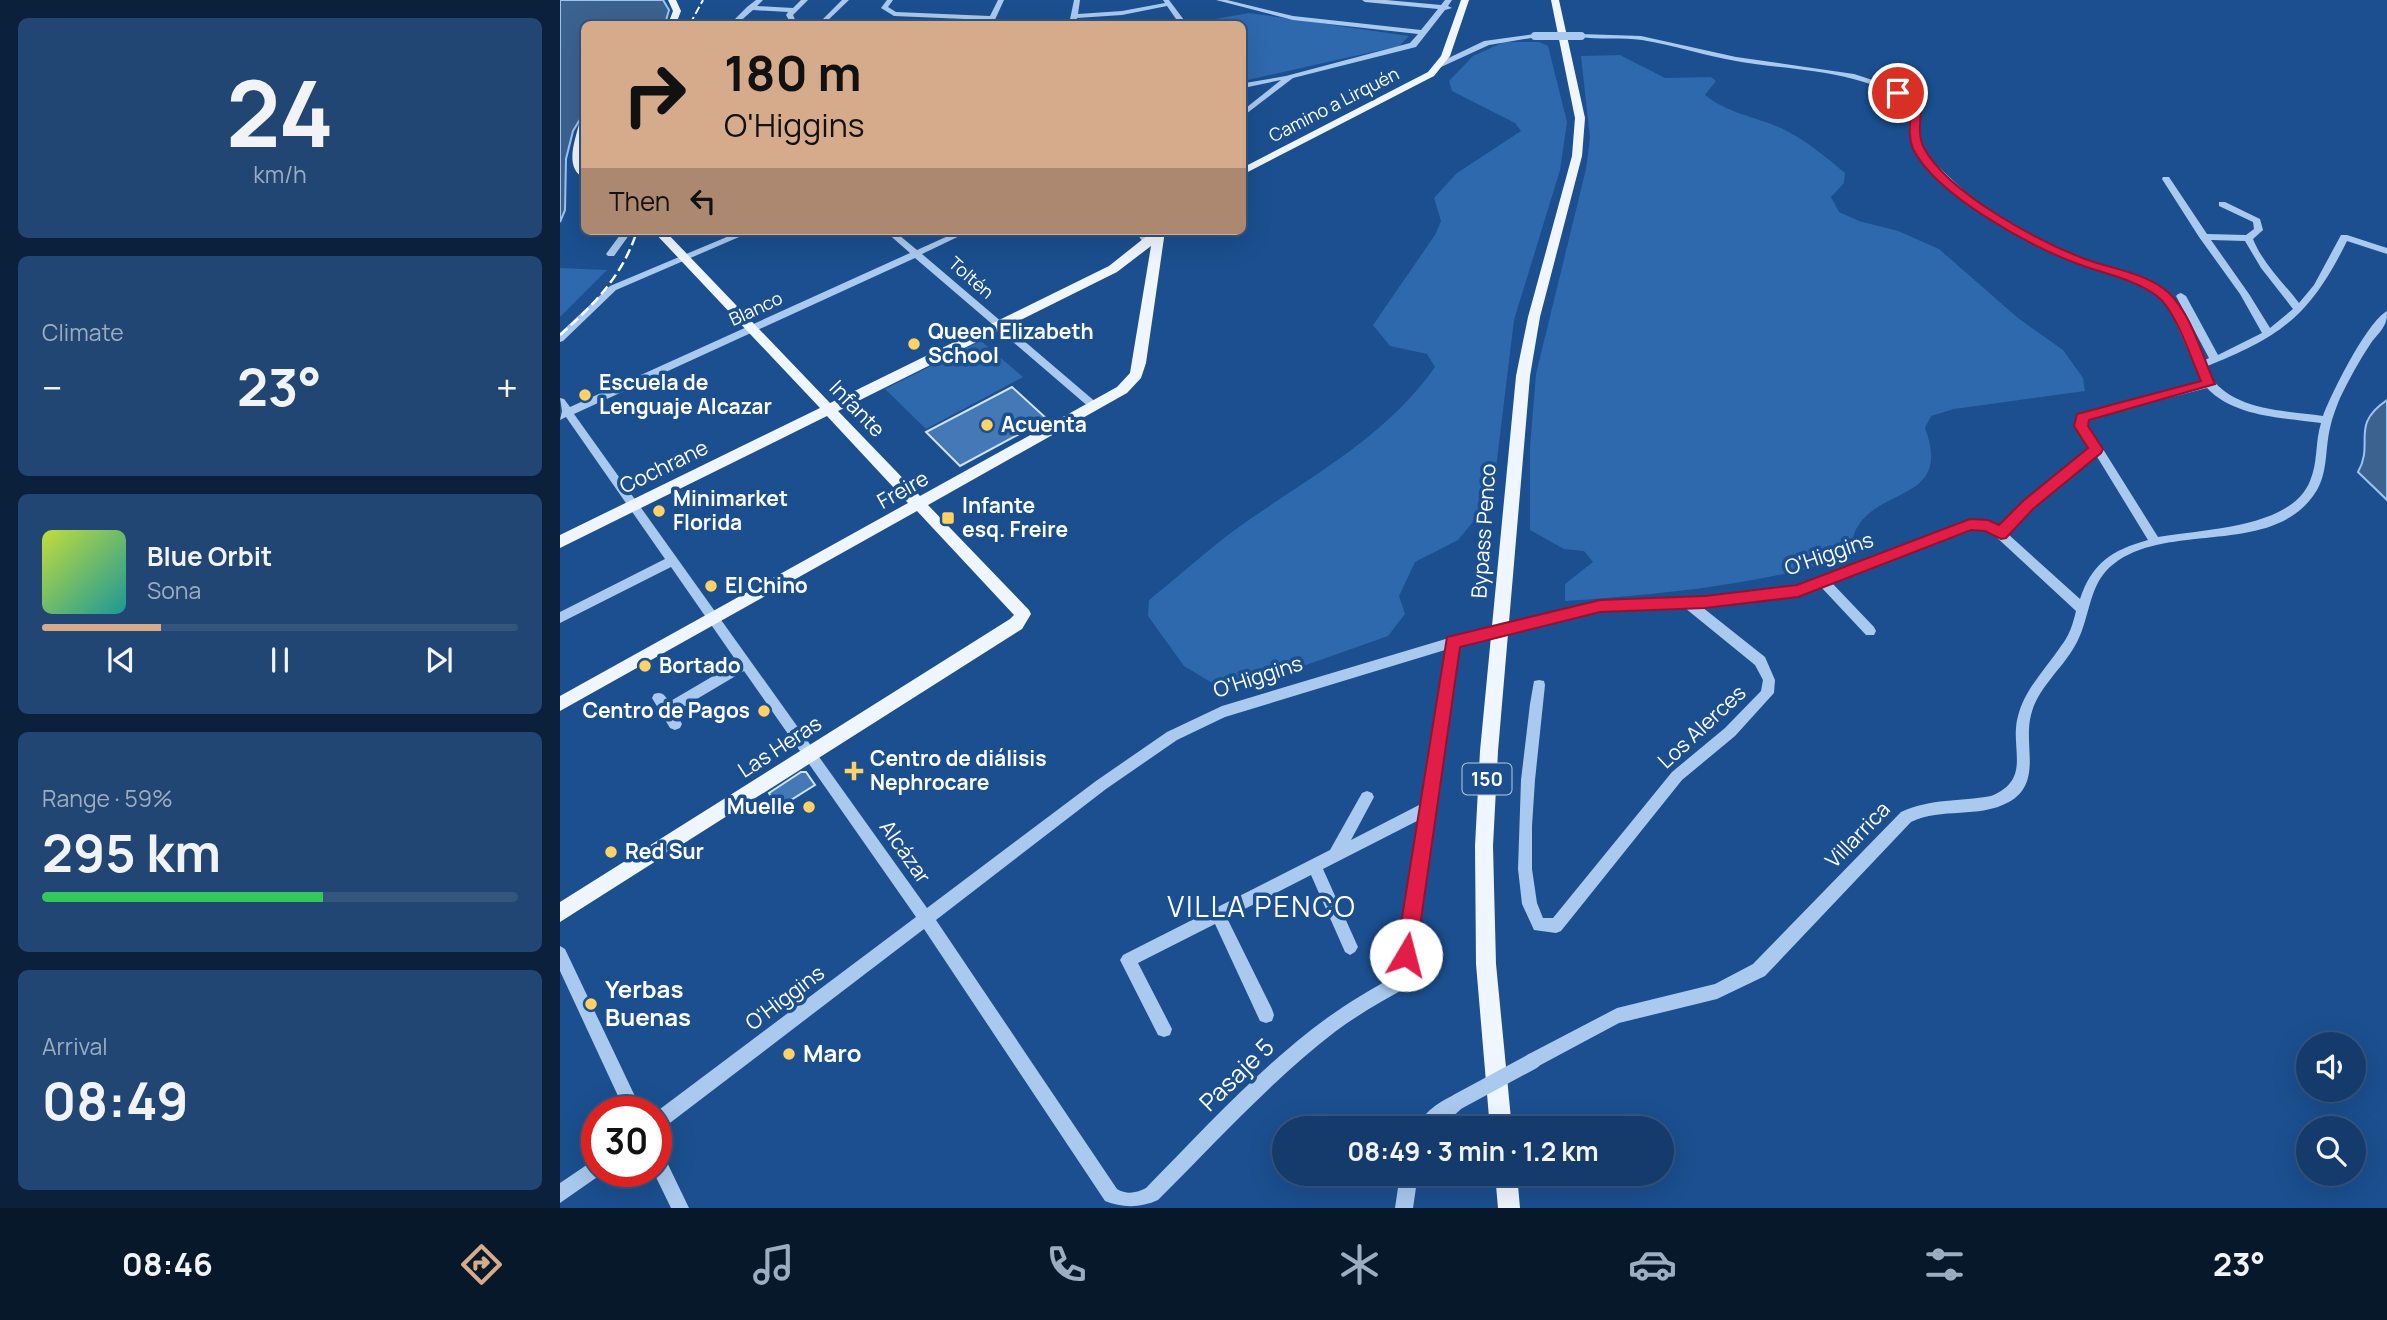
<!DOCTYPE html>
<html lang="en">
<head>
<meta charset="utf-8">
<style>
  :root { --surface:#143b6b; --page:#214673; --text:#f1f3f6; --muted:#9dadc1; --line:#33557e; --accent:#d6ab8b }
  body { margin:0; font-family:Manrope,sans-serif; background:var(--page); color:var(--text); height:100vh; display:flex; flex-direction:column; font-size:26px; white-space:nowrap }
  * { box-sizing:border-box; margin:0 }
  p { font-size:23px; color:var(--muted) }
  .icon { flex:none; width:38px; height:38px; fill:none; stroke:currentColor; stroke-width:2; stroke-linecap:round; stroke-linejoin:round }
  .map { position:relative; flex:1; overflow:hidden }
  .panel { display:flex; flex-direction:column; gap:18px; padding:18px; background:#0b203b; width:560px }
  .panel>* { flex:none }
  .guide { position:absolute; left:21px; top:21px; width:665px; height:214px; border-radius:10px; box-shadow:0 7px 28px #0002,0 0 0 2px var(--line); background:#d6ab8b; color:#111; overflow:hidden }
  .tools { position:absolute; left:1736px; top:1032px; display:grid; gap:14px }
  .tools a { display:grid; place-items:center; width:70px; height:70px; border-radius:50%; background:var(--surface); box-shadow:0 7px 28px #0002,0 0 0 2px var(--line); font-size:35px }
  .speed { position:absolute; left:21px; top:1096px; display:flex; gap:14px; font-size:35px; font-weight:700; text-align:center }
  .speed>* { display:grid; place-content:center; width:91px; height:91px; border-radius:50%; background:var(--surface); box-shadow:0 7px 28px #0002,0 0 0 2px var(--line); line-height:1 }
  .speed .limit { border:10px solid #d22; background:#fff; color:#111 }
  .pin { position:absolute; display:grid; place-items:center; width:60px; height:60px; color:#fff; margin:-30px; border:4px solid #fff; border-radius:50%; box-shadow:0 2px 7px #0007 }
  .me { position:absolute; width:77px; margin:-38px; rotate:8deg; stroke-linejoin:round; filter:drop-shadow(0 0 5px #0008) }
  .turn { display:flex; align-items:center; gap:24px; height:147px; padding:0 28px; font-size:32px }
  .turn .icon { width:91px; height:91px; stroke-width:2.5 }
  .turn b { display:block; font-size:49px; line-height:60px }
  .then { display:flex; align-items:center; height:66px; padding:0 28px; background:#0003; gap:14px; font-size:26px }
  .big { font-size:52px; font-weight:700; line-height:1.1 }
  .panel .card { flex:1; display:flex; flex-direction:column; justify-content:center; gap:10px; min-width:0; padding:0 24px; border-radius:10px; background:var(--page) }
  .panel .dial { align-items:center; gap:0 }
  .dial b { font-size:91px; line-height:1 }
  .song { display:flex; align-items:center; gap:21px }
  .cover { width:84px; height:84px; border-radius:10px; background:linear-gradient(135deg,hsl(70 70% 55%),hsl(180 70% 35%)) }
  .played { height:7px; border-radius:4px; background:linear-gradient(90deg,var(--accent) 25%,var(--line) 25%) }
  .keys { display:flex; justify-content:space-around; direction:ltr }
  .heat { display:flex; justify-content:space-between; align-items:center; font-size:38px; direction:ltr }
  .charge { height:10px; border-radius:5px; background:linear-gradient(90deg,#34c759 59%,var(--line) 0) }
  .trip { position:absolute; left:712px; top:1116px; width:402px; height:70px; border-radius:35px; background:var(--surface); box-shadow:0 7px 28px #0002,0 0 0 2px var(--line); font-weight:700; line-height:70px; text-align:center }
  .tabs { display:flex; height:112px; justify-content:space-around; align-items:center; background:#08182b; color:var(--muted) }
  .tabs .icon { width:49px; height:49px }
  .tabs .active { color:var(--accent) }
  .tabs b { font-size:32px; color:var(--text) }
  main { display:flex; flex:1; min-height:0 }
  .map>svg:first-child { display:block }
  .green { fill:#2e69ad }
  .water { fill:#3c6290; stroke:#9cc4f0; stroke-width:2 }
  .building { fill:#4478b7; stroke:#cfe3fa; stroke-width:2 }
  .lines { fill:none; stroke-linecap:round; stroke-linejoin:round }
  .minor { fill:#a9c9ee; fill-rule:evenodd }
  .major { fill:#f0f6ff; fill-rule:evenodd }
  .rail-far1 { stroke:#fff; stroke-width:2; stroke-dasharray:8 3.5; stroke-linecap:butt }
  .rail { stroke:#fff; stroke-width:2.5; stroke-dasharray:10 4.5; stroke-linecap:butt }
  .minor-bridge-far2 { stroke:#a9c9ee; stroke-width:8 }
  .minor-bridge-far1 { stroke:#a9c9ee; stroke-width:12 }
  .minor-bridge { stroke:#a9c9ee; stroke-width:16 }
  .route { fill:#e11d48; stroke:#92132f; stroke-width:2 }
  .poi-dot { fill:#ffd166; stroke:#1b4f8f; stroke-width:2.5 }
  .labels { text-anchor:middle; stroke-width:7; stroke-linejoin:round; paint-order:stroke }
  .far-street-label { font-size:18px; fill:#fff; stroke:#1b4f8f }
  .shield { fill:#1b4f8f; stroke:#bbcadd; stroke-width:2 }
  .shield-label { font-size:19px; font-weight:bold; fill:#fff }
  .poi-label { font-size:21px; font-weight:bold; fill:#fff; stroke:#1b4f8f; text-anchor:start }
  .street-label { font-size:21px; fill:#fff; stroke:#1b4f8f }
  .near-poi-label { font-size:24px; font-weight:bold; fill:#fff; stroke:#1b4f8f; text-anchor:start }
  .near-street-label { font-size:24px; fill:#fff; stroke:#1b4f8f }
  .near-neighbourhood-label { font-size:28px; letter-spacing:2px; fill:#fff; stroke:#1b4f8f }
</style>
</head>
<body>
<main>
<section class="panel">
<div class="card dial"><b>24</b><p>km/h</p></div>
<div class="card"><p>Climate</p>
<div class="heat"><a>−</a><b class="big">23°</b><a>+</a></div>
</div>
<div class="card">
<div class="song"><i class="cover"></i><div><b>Blue Orbit</b><p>Sona</p></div></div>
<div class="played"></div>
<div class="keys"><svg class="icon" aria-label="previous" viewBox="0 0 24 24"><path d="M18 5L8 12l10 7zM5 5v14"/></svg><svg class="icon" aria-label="pause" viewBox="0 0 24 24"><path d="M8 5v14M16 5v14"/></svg><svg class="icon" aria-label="next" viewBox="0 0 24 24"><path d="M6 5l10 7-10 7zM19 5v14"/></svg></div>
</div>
<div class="card"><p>Range · 59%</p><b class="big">295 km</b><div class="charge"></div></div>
<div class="card"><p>Arrival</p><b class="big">08:49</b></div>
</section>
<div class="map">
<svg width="1827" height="1208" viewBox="0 0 1827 1208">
  <rect width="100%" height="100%" fill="#1b4f8f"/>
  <path class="green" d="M689,13l160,23 -10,10 -156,35 -1,-57 -49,-1z
    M944,42h35l9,4 19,76 -7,48 -46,150 -19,156 -14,36 -23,28 -43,22 -16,34 6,18 -17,22 -133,47 -41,1 -30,-18 -36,-50 1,-16c28,-22 55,-47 83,-68 71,-52 151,-91 203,-165l-8,-13 -37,-8 -17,-21 62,-90 6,-14 -7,-23 23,-25 64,-42 -6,-8 -63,-32 -3,-10 24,-25z
    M1060,55l45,23 46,-1 5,4 -11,14c22,18 51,22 76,33 23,11 44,28 64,45l-1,10 -13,14 8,15 20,9 39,10 41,18 79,69 45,32 20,28 2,13 -131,18 -23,7 -6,12c27,72 -42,58 -67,98 -5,7 -6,18 -8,26 -34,18 -71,23 -109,30 -59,10 -117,15 -176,19v-17l28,-22 -9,-11 -20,-2 -34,-19v-83l6,-73 50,-205 4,-31 -9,-82z
    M0,268l47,2 -47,47z
    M421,341l42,36 -97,52 -41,-40z"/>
  <path class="water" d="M0,0h103l6,10 -4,14h-81v89l-11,18 -7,28 -1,51 -5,12z
    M1827,400v100l-29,-28c17,-30 -9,-46 29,-72z"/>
  <path class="building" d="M452,387l35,32 -87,47 -34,-34z
    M241,772h5l9,13 -37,23 -9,-15z"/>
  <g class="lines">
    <path class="minor" d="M196,0h7l-6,6 36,2 8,-8h7l-15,15 4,9h-6l-5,-9 2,-3 -35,-2 -16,14h-7l17,-17z
      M282,0h7l-25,24h-6z
      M327,0h6l-5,7 8,5 94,4 8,-16h6l-11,24h-6l1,-4 -94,-4 -13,-8z
      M514,0h6l-2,14 44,-3 43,-8 -2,-3h6l18,24h-6l-2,-2 -26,2 1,-1 22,-4 -9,-13 -45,9 -45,3 -2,6h-6z
      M656,0h11l66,16 128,14 17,-21 -73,-7 -3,-2h24l55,5 4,-5h7l-4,6 4,2 -7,2 -29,37 -123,31 -51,39v-6l39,-31 -33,7h-3v-4l41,-7 124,-33 8,-9 -125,-14z
      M975,34l2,1v2l-48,8 -48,22 -7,-2 50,-24z
      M1021,34l60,2 95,21 118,17 37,12 18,11 11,14 -1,31 8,14 50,47 63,37 56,24 49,16 22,13 13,16 23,52 6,-3 -33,-62 2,-2 3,-1 5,3 32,59 44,-22 -22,-39 -41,-57 -37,-58 1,-2h6l38,57 39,1 8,-6 -1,-7 -34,-16v-4h6l35,17 3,11 -10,9c10,25 30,43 46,64l15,-18 27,-50h6l40,13v6l-40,-13c-37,75 -65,95 -142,126 20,44 77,43 118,49 9,-24 44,-94 64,-105 0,2 0,9 -1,10 -2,8 -10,15 -15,22 -12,18 -22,36 -31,55 -4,10 -8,20 -10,30 -5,21 -2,43 -13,62 -43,72 -159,26 -211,81 -17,19 -17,47 -28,69 -12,26 -40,46 -47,75 -8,30 12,68 -22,87 -31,17 -67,5 -98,20l-146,154 -48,23 -98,24 -86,46 -6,-2 -2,-6 2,-6 90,-47 98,-24 38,-20 148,-152c31,-14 58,-10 90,-16 42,-17 18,-48 27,-80 7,-28 28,-47 43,-70 8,-10 12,-22 15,-35l-83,-77 -15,-6 -146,55 42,44 2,4 -2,4h-8l-45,-48 -23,9 -96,11 63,50 10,23 -1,13 -39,43 -53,44 -121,151 -5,2 -22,-3 -12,-26 -4,-35 3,-89 9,-76 4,-23 5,-1 5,1 1,4 -10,95 -3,46v43l5,34 6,15h10l119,-146 53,-44 36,-37 2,-11 -8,-15 -70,-57 -85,3 -59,15 -4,-1 -2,-4 2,-4 63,-16 105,-4 92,-11 181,-67 22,9 24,-26 67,-55 -16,-26 8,-9 119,-30 -32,-72 -9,-13 -22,-13 -49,-16 -56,-24 -63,-37 -51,-50 -9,-15 1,-31c-35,-42 -124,-40 -176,-50 -31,-5 -62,-16 -94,-21 -20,-3 -42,0 -63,-3v-2zM1651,240l34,1 16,27 32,41 -23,19 -21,-34zM1647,388c27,29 77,30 114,35 -6,19 -3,40 -11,58 -19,48 -109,48 -152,56l-72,-115 5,-4zM1536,455l52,85c-36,10 -56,23 -68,59l-72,-65 24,-26z
      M63,231h9l-18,25h-6l-2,-2z
      M181,231h12l-137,59 -53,51 -3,1v-9l50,-47z
      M325,231h9l23,19 42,-19h11l-48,23 176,150v4h-8l-175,-150 -341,156 353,494 169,-127 71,-49 55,-26 237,-71 4,1 2,4 -2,4 -5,1 -49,341c-25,14 -50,28 -73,45 -65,50 -120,111 -178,169 -17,8 -36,8 -53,1l-181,-272 -262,200 -6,2v-19l260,-195 -172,-246 -69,41 7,12 -2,4 -5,2 -5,-2 -18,-30 2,-4c9,-3 11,2 15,8l68,-40 -66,-95 -111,56v-11l105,-53 -99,-142 -6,3 2,-9 -2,-13 4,1 6,8 340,-154zM885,650l-24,154 -70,36 23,-43 -2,-4 -5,-2 -5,2 -32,57 -207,105 -3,5 38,75 6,2 6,-2 2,-6 -34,-66 77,-39 45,97 6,2 6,-2 2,-6 -2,-6 -45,-91 84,-43 34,77 5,3 5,-3 3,-5 -35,-78 96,-49 -23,155c-24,14 -47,27 -69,43 -67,49 -123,111 -181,170 -10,5 -19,7 -29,1l-181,-269 170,-131 71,-49 48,-23z
      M575,231h9l8,12 -1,2h-6z
      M0,946l5,3 77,162h-17l-65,-140z
      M897,1094l6,2 2,6c-4,12 -20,17 -29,27h-20c6,-16 25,-29 41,-35z
      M96,1149l6,3 27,56h-18l-18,-37h3z
      M37,1158v13h7l-1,2 -43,30v-20z
      M840,1174h18l-5,34h-18z"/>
    <path class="major" d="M108,0h8l5,11 -5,13h-8l5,-13z
      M901,0h8l-19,56 -16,20 -192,99v-7l186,-96 13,-16z
      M991,0h8l26,118 -3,38 -42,161 -10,59 -32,375 -5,95 3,118 16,165h-22l-14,-165 -1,-118 5,-95 36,-375 12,-59 44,-161 3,-38z
      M24,121v22l-3,13 3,8v14c-20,-10 -9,-37 -5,-54z
      M93,231h12l165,172 279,-137 44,-35h12l-19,132 -5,15 -14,15 -199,112 101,105 2,4 -9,15 -462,293v-20l450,-283 4,-4 -97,-104 -357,200v-15l348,-193 -81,-87 -267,132v-13l260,-127zM591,246l-21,127 -13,14 -197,109 -82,-85 279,-139z
      M935,1174h22l3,34h-22z"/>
    <path class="rail-far1" d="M130,24l13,-24"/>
    <path class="rail" d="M0,335c34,-30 63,-60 77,-104"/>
    <path class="minor-bridge-far2" d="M975,36h46"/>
    <path class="minor-bridge-far1" d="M903,639l78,-18"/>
    <path class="minor-bridge" d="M897,1102l76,-41"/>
  </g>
  <path class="route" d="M1334,91h7l20,20c-1,12 -3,26 3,37 25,46 114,93 161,111 27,10 62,14 84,34 23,22 33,63 46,91l-126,36 -1,6 15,23 -2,4 -68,56 -27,29 -5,1 -16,-8 -14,-1 -173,67 -93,11 -105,4 -140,35 -44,308 -3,7 -7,3 -7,-3 -3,-7 51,-318 153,-37 105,-4 92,-11 173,-66 18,1 11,5 24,-24 65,-53 -14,-22 3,-12 124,-33c-10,-22 -25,-71 -44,-85 -23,-17 -52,-22 -79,-32 -48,-18 -141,-68 -165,-115 -5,-12 -3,-25 -2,-37l-17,-17z"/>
  <g class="poi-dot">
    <circle cx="354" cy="344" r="7"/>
    <circle cx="25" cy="395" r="7"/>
    <circle cx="427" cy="425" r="7"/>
    <circle cx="99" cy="511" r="7"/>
    <rect x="381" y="511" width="14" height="14" rx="3.5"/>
    <circle cx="151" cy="586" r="7"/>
    <circle cx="85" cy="666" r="7"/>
    <circle cx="204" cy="711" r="7"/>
    <path d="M290.5 760.5h7v7h7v7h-7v7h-7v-7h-7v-7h7z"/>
    <circle cx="249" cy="807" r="7"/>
    <circle cx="51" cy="852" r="7"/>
    <circle cx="31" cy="1004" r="7"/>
    <circle cx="229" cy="1054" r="7"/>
  </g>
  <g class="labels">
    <g class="far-street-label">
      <text transform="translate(774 105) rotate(-27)" y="6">Camino a Lirquén</text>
      <text transform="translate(411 278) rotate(41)" y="6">Toltén</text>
      <text transform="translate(196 309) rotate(-25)" y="6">Blanco</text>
    </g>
    <rect class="shield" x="902.5" y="763.5" width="49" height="31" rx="5"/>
    <g class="shield-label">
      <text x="927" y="786">150</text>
    </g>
    <g class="poi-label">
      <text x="368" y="339">Queen Elizabeth<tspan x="368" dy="24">School</tspan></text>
      <text x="39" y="390">Escuela de<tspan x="39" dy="24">Lenguaje Alcazar</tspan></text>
      <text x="441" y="432">Acuenta</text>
      <text x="113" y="506">Minimarket<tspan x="113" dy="24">Florida</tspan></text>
      <text x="402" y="513">Infante<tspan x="402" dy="24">esq. Freire</tspan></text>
      <text x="165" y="593">El Chino</text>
      <text x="99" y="673">Bortado</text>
      <text x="190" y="718" text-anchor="end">Centro de Pagos</text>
      <text x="310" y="766">Centro de diálisis<tspan x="310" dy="24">Nephrocare</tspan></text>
      <text x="235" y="814" text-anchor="end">Muelle</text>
      <text x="65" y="859">Red Sur</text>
    </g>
    <g class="street-label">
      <text transform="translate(297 409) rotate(46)" y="7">Infante</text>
      <text transform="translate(104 467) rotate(-26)" y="7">Cochrane</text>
      <text transform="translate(343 490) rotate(-29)" y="7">Freire</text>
      <text transform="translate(924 531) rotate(-86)" y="7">Bypass Penco</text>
      <text transform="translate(1269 554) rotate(-19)" y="7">O'Higgins</text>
      <text transform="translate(698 677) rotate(-18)" y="7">O'Higgins</text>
      <text transform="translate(1142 727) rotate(-43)" y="7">Los Alerces</text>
      <text transform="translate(220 747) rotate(-33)" y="7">Las Heras</text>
      <text transform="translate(1298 835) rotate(-46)" y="7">Villarrica</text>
      <text transform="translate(345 852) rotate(55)" y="7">Alcázar</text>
      <text transform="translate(225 998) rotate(-37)" y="7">O'Higgins</text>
    </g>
    <g class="near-poi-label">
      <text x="45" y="998">Yerbas<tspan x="45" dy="28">Buenas</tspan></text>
      <text x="243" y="1062">Maro</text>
    </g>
    <g class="near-street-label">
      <text transform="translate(677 1075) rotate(-44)" y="8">Pasaje 5</text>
    </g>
    <g class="near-neighbourhood-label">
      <text x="702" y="917">VILLA PENCO</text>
    </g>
  </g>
</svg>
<div class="tools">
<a><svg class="icon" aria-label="sound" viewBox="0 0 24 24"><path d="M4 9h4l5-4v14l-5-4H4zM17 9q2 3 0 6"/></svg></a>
<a><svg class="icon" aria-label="search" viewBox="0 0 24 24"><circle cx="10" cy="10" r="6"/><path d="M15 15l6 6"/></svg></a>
</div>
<div class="speed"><div class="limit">30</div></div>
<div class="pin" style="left:1338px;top:93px;background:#d93025"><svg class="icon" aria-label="arrive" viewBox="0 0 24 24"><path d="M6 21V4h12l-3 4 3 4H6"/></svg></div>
<svg class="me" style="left:846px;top:955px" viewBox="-20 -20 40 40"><circle r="19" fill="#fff"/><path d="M0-13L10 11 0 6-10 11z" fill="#e11d48"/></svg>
<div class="trip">08:49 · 3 min · 1.2 km</div>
<div class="guide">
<div class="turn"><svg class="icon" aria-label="right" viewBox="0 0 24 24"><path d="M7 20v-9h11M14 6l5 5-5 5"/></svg><div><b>180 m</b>O'Higgins</div></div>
<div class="then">Then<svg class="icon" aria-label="left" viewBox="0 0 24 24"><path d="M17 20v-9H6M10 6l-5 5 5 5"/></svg></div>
</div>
</div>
</main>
<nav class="tabs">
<b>08:46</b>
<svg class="icon active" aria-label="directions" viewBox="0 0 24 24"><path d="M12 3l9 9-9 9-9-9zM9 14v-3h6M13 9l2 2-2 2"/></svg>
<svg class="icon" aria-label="music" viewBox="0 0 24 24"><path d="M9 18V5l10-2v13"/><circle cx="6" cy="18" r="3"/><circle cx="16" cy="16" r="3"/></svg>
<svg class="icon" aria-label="phone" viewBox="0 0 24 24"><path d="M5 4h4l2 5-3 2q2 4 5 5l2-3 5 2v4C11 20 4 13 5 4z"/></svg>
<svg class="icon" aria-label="climate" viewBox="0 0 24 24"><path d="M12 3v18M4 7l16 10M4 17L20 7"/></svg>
<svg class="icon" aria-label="car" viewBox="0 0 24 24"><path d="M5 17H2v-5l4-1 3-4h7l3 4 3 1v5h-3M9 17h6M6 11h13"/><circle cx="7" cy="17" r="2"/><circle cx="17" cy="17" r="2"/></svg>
<svg class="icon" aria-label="filters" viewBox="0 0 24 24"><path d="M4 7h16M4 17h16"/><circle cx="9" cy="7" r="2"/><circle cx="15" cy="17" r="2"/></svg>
<b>23°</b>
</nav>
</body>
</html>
